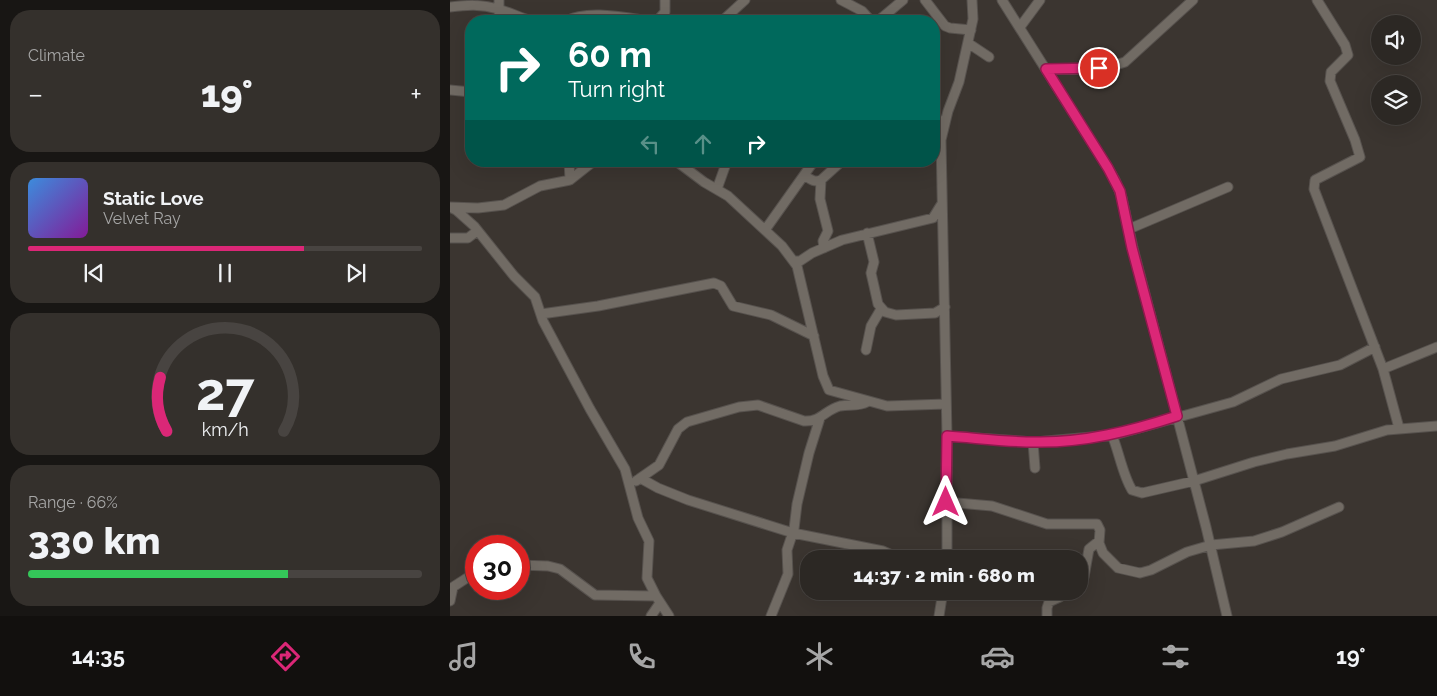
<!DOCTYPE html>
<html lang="en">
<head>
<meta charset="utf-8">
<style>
  :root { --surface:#2c2824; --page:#34302c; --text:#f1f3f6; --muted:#a6a6a6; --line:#484441; --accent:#db2777 }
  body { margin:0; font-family:Raleway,sans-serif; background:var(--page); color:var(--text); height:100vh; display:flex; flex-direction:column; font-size:19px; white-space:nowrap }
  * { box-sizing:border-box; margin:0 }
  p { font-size:16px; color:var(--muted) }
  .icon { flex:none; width:28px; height:28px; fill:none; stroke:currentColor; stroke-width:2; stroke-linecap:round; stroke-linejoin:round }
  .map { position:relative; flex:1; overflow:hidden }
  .side { display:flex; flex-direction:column; gap:10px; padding:10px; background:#181614; width:450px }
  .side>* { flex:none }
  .banner { position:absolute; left:15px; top:15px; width:475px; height:152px; border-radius:20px; box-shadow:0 5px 20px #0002,0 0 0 1px var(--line); background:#00695c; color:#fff; overflow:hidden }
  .buttons { position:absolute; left:921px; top:15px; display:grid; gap:10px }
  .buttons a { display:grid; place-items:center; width:50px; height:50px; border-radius:50%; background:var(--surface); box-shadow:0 5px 20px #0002,0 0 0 1px var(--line); font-size:25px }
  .speed { position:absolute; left:15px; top:535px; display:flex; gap:10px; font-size:25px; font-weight:700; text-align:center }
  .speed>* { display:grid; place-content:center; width:65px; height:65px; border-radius:50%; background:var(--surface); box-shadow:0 5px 20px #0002,0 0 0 1px var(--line); line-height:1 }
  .speed .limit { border:8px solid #d22; background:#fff; color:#111 }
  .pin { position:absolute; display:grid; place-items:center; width:42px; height:42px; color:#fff; margin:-21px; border:2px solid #fff; border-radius:50%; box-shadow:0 1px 5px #0007 }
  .me { position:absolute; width:55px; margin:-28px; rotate:0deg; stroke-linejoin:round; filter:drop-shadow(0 0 4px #0008) }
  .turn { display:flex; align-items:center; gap:18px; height:105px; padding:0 20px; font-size:22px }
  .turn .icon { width:65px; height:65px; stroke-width:2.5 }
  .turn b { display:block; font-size:35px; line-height:42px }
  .lanes { display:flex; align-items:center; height:48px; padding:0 20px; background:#0003; justify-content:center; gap:25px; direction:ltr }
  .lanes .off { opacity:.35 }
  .big { font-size:38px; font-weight:800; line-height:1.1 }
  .side .widget { flex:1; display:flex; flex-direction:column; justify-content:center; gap:8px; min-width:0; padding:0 18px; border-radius:20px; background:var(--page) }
  .side .dial { align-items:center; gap:0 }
  .dial svg { height:130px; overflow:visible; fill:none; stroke:var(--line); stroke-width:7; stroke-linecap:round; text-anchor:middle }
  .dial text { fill:var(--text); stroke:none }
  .song { display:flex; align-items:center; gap:15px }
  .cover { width:60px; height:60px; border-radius:8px; background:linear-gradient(135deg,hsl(210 70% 55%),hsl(290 70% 35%)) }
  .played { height:5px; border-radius:2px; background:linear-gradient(90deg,var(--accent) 70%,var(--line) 70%) }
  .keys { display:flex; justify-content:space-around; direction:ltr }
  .heat { display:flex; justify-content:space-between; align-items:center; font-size:28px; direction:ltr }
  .charge { height:8px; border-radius:4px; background:linear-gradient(90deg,#34c759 66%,var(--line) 0) }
  .trip { position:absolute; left:350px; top:550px; width:288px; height:50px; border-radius:20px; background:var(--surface); box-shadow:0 5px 20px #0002,0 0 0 1px var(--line); font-weight:800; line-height:50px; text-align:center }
  .menu { display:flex; height:80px; justify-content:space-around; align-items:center; background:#12100e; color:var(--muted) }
  .menu .icon { width:35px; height:35px }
  .menu .current { color:var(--accent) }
  .menu b { font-size:22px; color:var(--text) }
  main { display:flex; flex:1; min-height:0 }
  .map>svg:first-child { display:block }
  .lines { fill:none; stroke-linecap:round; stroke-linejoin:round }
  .minor-casing { stroke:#57524e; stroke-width:11 }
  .minor { stroke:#716b64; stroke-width:9 }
  .route-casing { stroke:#8e194d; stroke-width:12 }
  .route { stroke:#db2777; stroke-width:9 }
</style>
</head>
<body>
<main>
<section class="side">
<div class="widget"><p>Climate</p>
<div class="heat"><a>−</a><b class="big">19°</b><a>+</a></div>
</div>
<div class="widget">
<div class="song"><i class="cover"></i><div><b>Static Love</b><p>Velvet Ray</p></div></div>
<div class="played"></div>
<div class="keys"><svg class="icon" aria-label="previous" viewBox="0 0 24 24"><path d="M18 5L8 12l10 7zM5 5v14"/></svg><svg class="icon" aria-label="pause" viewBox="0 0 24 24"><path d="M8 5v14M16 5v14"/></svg><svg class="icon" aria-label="next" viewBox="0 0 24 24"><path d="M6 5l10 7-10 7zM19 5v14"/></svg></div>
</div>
<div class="widget dial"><svg viewBox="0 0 100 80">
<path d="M14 69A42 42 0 1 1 86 69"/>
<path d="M14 69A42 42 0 0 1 10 36" stroke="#db2777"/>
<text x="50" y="56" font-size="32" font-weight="700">27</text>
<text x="50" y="72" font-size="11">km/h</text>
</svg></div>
<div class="widget"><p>Range · 66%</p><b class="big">330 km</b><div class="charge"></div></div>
</section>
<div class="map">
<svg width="987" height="616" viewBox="0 0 987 616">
  <rect width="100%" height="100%" fill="#3b3530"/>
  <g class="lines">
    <g class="minor-casing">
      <path id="minor" d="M391,0l21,11 9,10
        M475,0l20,26 5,2 21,2
        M552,0l106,168 7,12 7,18 11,50 73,279 21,89
        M867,0l28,45 3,10 -17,17 -1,9 25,59 5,17 -45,23 -1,9 69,180 16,59
        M0,7c17,-2 31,-3 48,2 12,3 22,9 34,12
        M49,21v-21
        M116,21c22,-12 61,-3 85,0
        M207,21l8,-9v-12
        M272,21l23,-21
        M428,21l25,-21
        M570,27l20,-27
        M518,43l21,14
        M596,69c27,1 54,2 79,-7l68,-62
        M0,90l21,2
        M484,116l10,8
        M119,161l1,19
        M226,161l28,21 24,14 54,50 15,20 26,110 6,14 58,16 59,-2
        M354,175c6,4 10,8 17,5l21,-19
        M371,180l-1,19 8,32 -5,10 1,7
        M267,189l10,-28
        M0,207l6,3 18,16 40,50 21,21 8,24 47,88 35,60 13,49 11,23 -2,37 9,18 13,20
        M0,207l28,1 26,-3 36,-19 30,-6 24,-19
        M679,229l99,-42
        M315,230l49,-69
        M417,233l7,29 -3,11 3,13 4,18 7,8 11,3 39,-2 10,-6
        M0,238h18l9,-7
        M344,261h6l12,-8 30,-13 91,-22 8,-13
        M91,314l57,-8 116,-23 7,3 12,20 38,9 43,21
        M416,350l5,-24 10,-17
        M933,369l54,-22
        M662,435c7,17 11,41 20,55l10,3 52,-12 60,-19 33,-8 48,-8 52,-16 50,-4
        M497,436l88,6 79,-7 119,-33 48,-23 59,-14 35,-18
        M583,442l2,26
        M190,478l18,10 30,12 105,33 90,18 11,5 33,3
        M186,481l23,-16 19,-36 9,-7 52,-15 19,-2 46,16c17,1 21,-11 36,-15 10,-2 18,1 27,-4
        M496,502l46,4 55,18h50l3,6 -1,13 4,10 15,15 22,5 11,-3 36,-18 24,-7 43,-4 28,-9 57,-25
        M497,559v-123l-6,-296 7,-29 11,-29 14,-63 -1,-19
        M69,565l29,1 12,3 35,26 61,1
        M629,580l5,-3 5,-28 10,-8
        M0,589l26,-17
        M0,601l3,-14
        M201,616l9,-13
        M321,616l17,-42 -1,-24 7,-21 3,-25 12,-51 11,-35
        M489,616l4,-25
        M597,616v-8l2,-6 11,-5 2,-6"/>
    </g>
    <use href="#minor" class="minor"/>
  </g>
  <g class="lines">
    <g class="route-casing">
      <path id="route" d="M496,502l1,-66c29,2 59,6 88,6 49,1 96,-11 142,-26l-45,-168 -12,-57 -12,-23 -62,-99 53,-1"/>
    </g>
    <use href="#route" class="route"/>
  </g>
</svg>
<div class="buttons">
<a><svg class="icon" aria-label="sound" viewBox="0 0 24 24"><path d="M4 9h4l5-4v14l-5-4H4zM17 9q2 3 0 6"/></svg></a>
<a><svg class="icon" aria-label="layers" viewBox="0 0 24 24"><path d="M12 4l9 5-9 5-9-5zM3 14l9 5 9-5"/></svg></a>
</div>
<div class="speed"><div class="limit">30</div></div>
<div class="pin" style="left:649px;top:68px;background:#d93025"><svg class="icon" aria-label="arrive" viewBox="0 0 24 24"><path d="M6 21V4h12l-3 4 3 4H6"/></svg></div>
<svg class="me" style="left:496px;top:502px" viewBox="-20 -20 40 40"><path d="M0-17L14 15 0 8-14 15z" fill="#db2777" stroke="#fff" stroke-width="4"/></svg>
<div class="trip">14:37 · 2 min · 680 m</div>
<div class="banner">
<div class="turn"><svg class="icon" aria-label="right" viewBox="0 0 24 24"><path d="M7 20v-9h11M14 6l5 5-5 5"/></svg><div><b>60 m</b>Turn right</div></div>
<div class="lanes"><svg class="icon off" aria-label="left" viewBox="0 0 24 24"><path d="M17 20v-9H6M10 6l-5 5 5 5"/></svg><svg class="icon off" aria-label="ahead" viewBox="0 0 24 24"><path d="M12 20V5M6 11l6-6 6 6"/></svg><svg class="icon" aria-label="right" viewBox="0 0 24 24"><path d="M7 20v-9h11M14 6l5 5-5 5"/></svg></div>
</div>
</div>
</main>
<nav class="menu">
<b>14:35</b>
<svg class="icon current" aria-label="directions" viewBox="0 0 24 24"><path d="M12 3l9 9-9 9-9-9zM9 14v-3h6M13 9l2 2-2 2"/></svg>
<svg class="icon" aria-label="music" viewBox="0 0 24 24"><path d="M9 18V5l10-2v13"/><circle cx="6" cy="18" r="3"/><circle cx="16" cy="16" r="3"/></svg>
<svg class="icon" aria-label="phone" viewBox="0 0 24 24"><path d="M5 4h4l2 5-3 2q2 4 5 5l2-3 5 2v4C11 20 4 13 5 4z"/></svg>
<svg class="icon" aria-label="climate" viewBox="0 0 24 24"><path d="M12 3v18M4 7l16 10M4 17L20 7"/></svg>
<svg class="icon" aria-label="car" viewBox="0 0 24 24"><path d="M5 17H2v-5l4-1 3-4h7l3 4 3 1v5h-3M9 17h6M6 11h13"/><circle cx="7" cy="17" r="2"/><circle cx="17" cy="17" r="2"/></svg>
<svg class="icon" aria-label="filters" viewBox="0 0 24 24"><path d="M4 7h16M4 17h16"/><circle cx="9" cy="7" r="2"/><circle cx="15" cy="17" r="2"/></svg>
<b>19°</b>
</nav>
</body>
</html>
